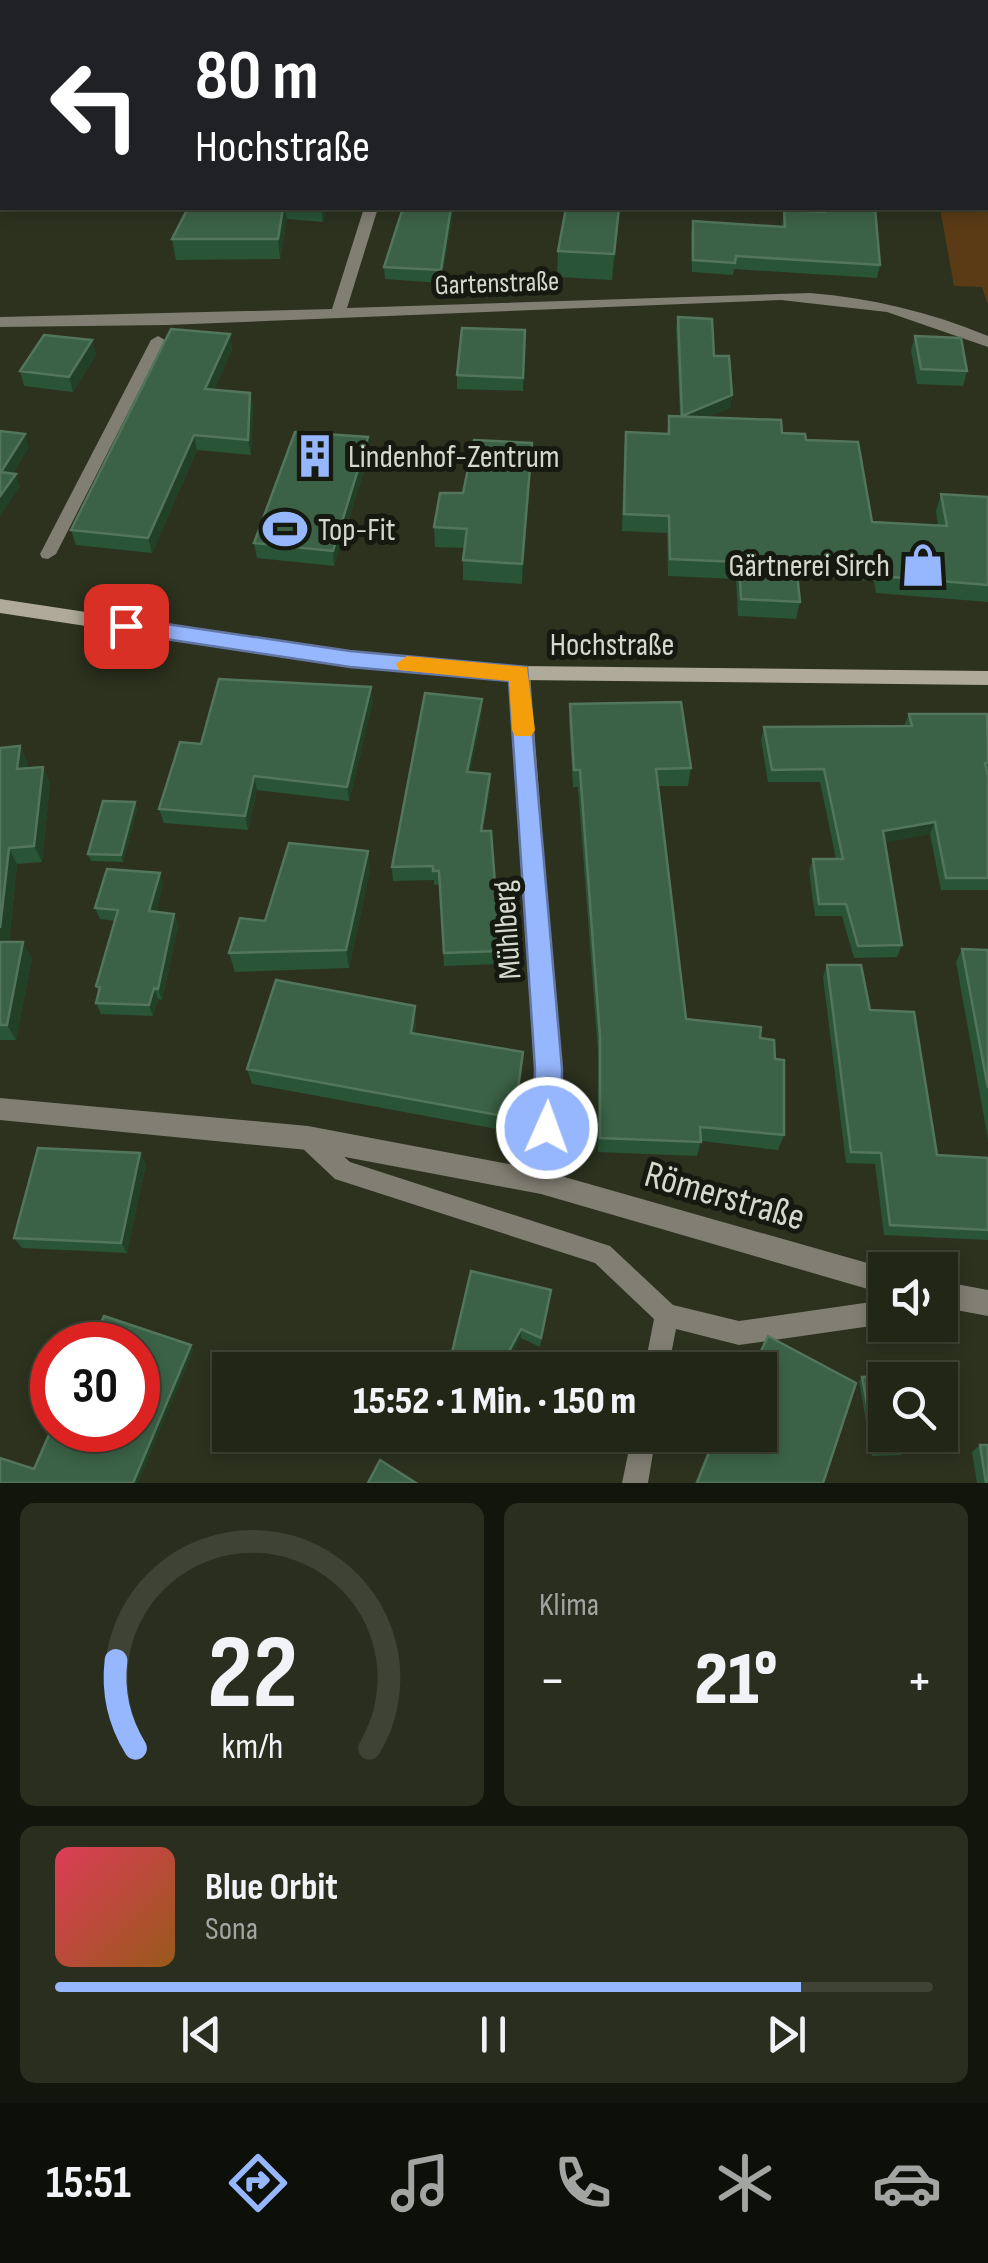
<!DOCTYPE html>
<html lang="de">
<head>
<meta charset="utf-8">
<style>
  :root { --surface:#212616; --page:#292e1f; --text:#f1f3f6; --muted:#a2a5a1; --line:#3e4335; --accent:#96b6fd }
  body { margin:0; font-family:"Sofia Sans Condensed",sans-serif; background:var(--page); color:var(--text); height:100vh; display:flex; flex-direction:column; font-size:38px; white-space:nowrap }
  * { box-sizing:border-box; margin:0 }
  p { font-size:32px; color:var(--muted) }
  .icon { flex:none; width:55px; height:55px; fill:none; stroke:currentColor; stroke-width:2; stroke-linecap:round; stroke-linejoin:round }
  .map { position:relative; height:1483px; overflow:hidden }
  .panel { display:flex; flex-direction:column; gap:20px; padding:20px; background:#12150c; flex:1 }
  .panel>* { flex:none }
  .guide { position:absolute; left:0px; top:0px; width:990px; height:210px; box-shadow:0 5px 15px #0003,0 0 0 2px var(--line); background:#202124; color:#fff; overflow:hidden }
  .fabs { position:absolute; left:868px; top:1252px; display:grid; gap:20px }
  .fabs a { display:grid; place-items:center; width:90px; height:90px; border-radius:0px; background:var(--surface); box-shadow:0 5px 15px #0003,0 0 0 2px var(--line); font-size:50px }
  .speed { position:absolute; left:30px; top:1322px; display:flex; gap:20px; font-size:50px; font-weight:700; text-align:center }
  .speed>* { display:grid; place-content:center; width:130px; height:130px; border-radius:50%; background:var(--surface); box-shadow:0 5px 15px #0003,0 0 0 2px var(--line); line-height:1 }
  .speed .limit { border:15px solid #d22; background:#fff; color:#111 }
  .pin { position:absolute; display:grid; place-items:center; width:85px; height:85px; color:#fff; margin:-42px; border-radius:20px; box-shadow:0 5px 15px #0006 }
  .me { position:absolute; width:110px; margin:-55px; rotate:2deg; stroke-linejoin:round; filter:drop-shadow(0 0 8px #0008) }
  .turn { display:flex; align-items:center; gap:35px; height:210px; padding:0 30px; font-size:45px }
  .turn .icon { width:130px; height:130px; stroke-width:2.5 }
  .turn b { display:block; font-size:70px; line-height:85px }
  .big { font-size:75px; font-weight:800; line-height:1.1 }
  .panel .tile { flex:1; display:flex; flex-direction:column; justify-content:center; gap:15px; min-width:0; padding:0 35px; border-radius:15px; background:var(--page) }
  .panel .dial { align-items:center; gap:0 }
  .dial svg { height:260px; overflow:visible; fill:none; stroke:var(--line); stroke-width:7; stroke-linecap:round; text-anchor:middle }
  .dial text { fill:var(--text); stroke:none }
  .song { display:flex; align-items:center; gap:30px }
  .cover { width:120px; height:120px; border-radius:15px; background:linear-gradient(135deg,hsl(350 70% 55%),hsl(30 70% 35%)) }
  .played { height:10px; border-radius:5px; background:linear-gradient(90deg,var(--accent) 85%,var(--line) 85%) }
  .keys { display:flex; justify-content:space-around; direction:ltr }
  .heat { display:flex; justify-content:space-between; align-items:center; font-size:55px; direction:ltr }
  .panel .tiles { flex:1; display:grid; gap:20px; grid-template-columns:1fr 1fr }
  .tile:last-child { grid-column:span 2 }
  .trip { position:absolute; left:212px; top:1352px; width:565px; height:100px; border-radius:0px; background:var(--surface); box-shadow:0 5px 15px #0003,0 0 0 2px var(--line); font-weight:800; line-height:100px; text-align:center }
  .menu { display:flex; height:160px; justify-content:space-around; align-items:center; background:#0d0f09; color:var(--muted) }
  .menu .icon { width:70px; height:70px }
  .menu .on { color:var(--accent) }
  .menu b { font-size:45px; color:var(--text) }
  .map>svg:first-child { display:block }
  .green { fill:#5b3b16 }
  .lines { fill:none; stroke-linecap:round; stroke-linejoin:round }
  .lane { fill:#817e73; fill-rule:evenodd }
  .street { fill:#817e73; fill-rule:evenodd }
  .secondary { fill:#afaa99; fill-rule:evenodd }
  .wall { fill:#295436 }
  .shaded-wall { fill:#224026 }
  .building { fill:#3b6246; stroke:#53755b; stroke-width:2.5 }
  .route { fill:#96b6fd; stroke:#6276a4; stroke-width:2.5 }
  .slow { fill:#f59e0b }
  .labels { text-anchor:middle; stroke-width:10; stroke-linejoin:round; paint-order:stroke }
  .far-street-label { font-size:28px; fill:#d4d9cc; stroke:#161910 }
  .poi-label { font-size:32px; fill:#d4d9cc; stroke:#161910; text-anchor:start }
  .street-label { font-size:32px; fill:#d4d9cc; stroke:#161910 }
  .near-street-label { font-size:38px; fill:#d4d9cc; stroke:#161910 }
</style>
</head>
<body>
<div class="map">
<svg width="988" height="1483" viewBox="0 0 988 1483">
  <rect width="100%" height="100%" fill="#2c321e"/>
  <path class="green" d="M558,0h430v305l-6,-18 -28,-1 -14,-78h48v-206z"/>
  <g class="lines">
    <path class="lane" d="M158,336l7,4 -109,214 -8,5 -6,-1 -2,-4 111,-214z
      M308,1129l8,3 34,30 260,84 63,59 66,16 146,-21v24l-146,21 -63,-16 -8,41h-24l10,-51 -59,-56 -260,-84 -35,-33 -3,-7 3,-7z
      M632,1435h24l-8,48h-26z"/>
    <path class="street" d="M435,0h12v2h-11z
      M364,208h14l-31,100 463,-15c62,5 120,19 178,43v11l-101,-35 -106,-12 -614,25 -167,2v-10l332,-8z
      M520,666l10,7 32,427 -8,74 331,94 5,2h-5v24l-344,-100 -233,-44 -308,-30v-22l308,28 222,42 8,-68 -28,-427z
      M940,1281l48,9v26l-48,-9z"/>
    <path class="secondary" d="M0,599l350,53 170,14 468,5v14l-468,-5 -170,-14 -350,-53z"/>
  </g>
  <path class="wall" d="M2,57v81h-2v-79l1,2z
    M188,208h139l-4,14 -36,-3 -7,40 -104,1 -4,-21z
    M403,208h51l-13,75 -56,-4 -1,-12z
    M566,208h54l-8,72 -55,-3 1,-26z
    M822,208h53l5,57 -3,13 -143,-9 -1,6 -41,-3 -1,-38 2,-13 89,6 2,-17 38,2z
    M678,317l36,39 18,39 -2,13 -23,9 75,16 24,7 66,82 66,3 -2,-14 5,-17 47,3v105l-112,-9 -2,-12 -74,-4 -2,4 2,21 -4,17 -58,-3 -2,-37 -68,-3 -1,-43 -45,-2 2,-82 2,-17 41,2 2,-18h11l-4,-87z
    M525,330l-2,61 -66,-2v-14z
    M230,334l2,15 -18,41 36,3 3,15 -2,47 -54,-5 -45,103 -76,-8 -5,-15z
    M915,336l52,35 -4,15 -46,-2 -6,-34z
    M92,340l4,15 -23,37 -49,-6 -4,-15z
    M368,437l2,15 -36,114 -77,-8 -3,-15z
    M531,463l-9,121 -59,-4v-20l1,-12 -29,-1 -1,-20 29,-34z
    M482,699v14l-12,59 20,2v14l-7,43 17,120v13l-56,2 -4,-82 -6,1v-5l-41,1 -1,-14z
    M373,701l-24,100 -92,-11 -9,40 -84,-7 -5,-14 42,-65z
    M570,704l121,64 -3,18h-30l28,233 74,19 15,21 9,76 -6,15 -77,-9 -4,15 -99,-4v-100l-20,-265h-5l-4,-65z
    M909,714l79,3v173h-47l-11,-56 -45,8 17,103 -5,12 -43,1 -12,-42h-27l-6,-45 4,-12h23l-16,-77h-52l-7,-42 3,-13 140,-1z
    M20,746l8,18 -1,4 16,-1 7,17 -8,78 -25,2 -8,78 23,16 -16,82h-16v-292z
    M135,802l2,7 -14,53 -32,-1 -3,-7z
    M368,851l2,20 -21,97 -114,4 -6,-19 36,-32z
    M160,873l3,11 -7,28 18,2 4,12 -16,74 -4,-1 -5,17 -52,-2 -5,-11 3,-11 -3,-6 19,-65 -15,-2 -5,-11z
    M962,949l26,1v189l-32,-177z
    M827,965l43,45 67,145 51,3v82l-104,-5 -9,-71 -29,-1 -23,-186z
    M416,1022l-1,12 108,18 -10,80 -261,-48 -5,-15z
    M140,1153l6,11 -19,89 -105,-5 -8,-10z
    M471,1271l80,19 -11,57 -19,-9z
    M768,1336l55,147h-128l19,-48h46v-65h-21l6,-12 9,5z
    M862,1377l43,74 -4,4 -29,1 -13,-75z
    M980,1445l8,38h-11l-5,-31z"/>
  <path class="shaded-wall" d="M2,24v16l-2,4v-17z
    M283,208h2l2,11 -7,40 -2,-20z
    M321,208h6l-4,14z
    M451,208h3l-13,75v-13z
    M619,208h1l-8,72 2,-26z
    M230,334l2,15 -24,55 -3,-15z
    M92,340l4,15 -23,37 -4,-15z
    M250,393l3,15 -2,47 -3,-15z
    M732,395l-2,13 -50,20 2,-12z
    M25,434l4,14 -23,37 -5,-13z
    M194,435l3,15 -45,103 -4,-15z
    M368,437l2,15 -36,114 -1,-15z
    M532,443l-1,20 -9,121v-20z
    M16,474l4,13 -20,29v-20z
    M371,687l2,14 -24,100 -2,-14z
    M482,699v14l-15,73v-14z
    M20,746l8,18 -3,22 -8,-17z
    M43,767l7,17 -8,78 -8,-16z
    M490,774v14l-9,57v-14z
    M254,776l3,14 -9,40 -3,-14z
    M135,802l2,7 -14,53 -2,-7z
    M935,822l-5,12 -51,10 4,-13z
    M9,848l8,16 -10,94 -7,-13v-17z
    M368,851l2,20 -21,97 -3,-18z
    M160,873l3,11 -10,39 -4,-12z
    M174,914l4,12 -16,74 -4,-11z
    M23,942l9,16 -16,82 -9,-15z
    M154,988l4,11 -5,17 -4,-11z
    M415,1006l1,16 -3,27 -2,-16z
    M523,1052l-1,15 -9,65 1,-14z
    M140,1153l6,11 -19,89 -6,-10z
    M521,1329v9l-17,32h-5z
    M191,1345l3,5 -56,133h-5z"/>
  <path class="building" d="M0,0h20l-2,2h-16v22l-2,3z
    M90,0h281l-1,2h-281z
    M469,0h33l-1,2h-33z
    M2,57v61h-2v-55z
    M188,208h95l-5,31h-106z
    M403,208h48l-10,62 -57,-3z
    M566,208h53l-5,46 -56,-3z
    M825,208h50l5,57 -144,-9 -1,7 -42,-3v-39l92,6 -1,-17 41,2z
    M678,317l34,2 2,37h15l3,39 -50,21z
    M462,328l63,2 -2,48 -66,-3z
    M171,329l59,5 -25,55 45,4 -2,47 -54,-5 -46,103 -77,-8z
    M44,335l48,5 -23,37 -49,-6z
    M915,336l46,2 6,33 -46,-2z
    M669,416l112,4 1,13 23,1 1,6 52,2 14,80 75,4 -6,-32 47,3v88l-107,-9 -2,-12 -77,-4 1,5 -7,-1 4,38 -59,-3 -2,-37 -69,-3 -1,-43 -45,-2 2,-82 43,2z
    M0,431l25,3 -24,38 15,2 -16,22z
    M295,432l73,5 -35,114 -79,-8z
    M474,440l58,3 -10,121 -59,-4 4,-31 -33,-2 6,-34h23z
    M219,679l152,8 -24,100 -93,-11 -9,40 -86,-7 21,-67 21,2z
    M425,693l57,6 -15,73 23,2 -9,57h10l9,120 -56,2 -5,-82h-6v-5l-41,1z
    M681,702l10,66 -35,1 30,250 75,8 -1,11 14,2 1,19 9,1v75l-84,-8 1,15 -101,-4v-101l-20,-267h-6l-4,-66z
    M909,714h78l1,49h-3l3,13v102h-42l-11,-56 -52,9 19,114 -44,1 -12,-42h-27l-6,-45h30l-19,-90 -52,1 -8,-43 148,-1z
    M20,746l-3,23 26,-2 -9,79 -25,2 -9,80v-180z
    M103,801l32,1 -14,53 -33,-1z
    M289,843l79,8 -22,99 -117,3 11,-35 25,3z
    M107,869l53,4 -11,38 25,3 -16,75 -4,-1 -5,17 -53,-2 4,-16 -4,-1 22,-76 -23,-2z
    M0,942h23l-16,83h-7z
    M962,949l26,1v138z
    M827,965h34l9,45 44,2 23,143 51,3v72l-98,-5 -9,-72 -30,-1z
    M276,980l139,26 -4,27 112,19 -9,66 -267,-49z
    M38,1148l102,5 -19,90 -107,-5z
    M471,1271l80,19 -10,48 -20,-9 -22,41h-51z
    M104,1316l87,29 -58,138h-133v-25l34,11 18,-41v2h86v-85h-47z
    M768,1336l88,47 -33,100h-126l19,-48h44v-65h-19l4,-12 10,6z
    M896,1376v4h-11v55h18l2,16 -29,1 -14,-75z
    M980,1445h8v38h-2z
    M380,1460l36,23h-48z"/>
  <path class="route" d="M126,618l224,33 177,16 35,402 -1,59 -4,9 -10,4 -10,-4 -4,-9 2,-59 -26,-388 -159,-14 -224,-34 -10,-7z"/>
  <path class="slow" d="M407,656l120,11 8,63 -4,6h-16l-3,-6 -3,-49 -110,-11 -3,-6z"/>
  <defs>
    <g id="building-bare" transform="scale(3.45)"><path d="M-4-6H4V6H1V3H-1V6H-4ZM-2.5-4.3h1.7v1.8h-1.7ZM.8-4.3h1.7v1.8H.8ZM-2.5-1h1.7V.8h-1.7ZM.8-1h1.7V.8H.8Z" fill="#96b6fd" stroke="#161910" stroke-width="2.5" paint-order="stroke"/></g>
    <g id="stadium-bare" transform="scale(3.45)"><path d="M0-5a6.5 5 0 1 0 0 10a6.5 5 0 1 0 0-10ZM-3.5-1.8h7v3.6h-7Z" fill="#96b6fd" stroke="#161910" stroke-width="2.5" paint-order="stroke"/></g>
    <g id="shop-bare" transform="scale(3.45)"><path d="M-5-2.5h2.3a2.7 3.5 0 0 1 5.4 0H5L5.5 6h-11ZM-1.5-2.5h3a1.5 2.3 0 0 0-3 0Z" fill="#96b6fd" stroke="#161910" stroke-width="2.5" paint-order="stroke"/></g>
  </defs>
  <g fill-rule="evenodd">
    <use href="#building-bare" x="315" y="456"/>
    <use href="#stadium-bare" x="285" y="529"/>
    <use href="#shop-bare" x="923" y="565"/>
  </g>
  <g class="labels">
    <g class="far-street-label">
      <text transform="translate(497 282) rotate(-2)" y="10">Gartenstraße</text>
    </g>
    <g class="poi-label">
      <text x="348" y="467">Lindenhof-Zentrum</text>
      <text x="318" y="540">Top-Fit</text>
      <text x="890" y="576" text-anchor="end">Gärtnerei Sirch</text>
    </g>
    <g class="street-label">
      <text x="612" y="655">Hochstraße</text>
      <text transform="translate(506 930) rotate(-94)" y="11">Mühlberg</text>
    </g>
    <g class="near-street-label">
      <text transform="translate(725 1195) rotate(16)" y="13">Römerstraße</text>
    </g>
  </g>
</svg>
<div class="fabs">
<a><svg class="icon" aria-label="sound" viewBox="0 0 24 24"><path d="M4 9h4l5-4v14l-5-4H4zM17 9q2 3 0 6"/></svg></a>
<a><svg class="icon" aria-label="search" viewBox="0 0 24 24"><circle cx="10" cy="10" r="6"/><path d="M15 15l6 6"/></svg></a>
</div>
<div class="speed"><div class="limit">30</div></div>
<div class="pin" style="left:126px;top:626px;background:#d93025"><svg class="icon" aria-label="arrive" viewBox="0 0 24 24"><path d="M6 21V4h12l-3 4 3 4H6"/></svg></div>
<svg class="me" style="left:547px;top:1128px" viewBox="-20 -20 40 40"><circle r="17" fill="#96b6fd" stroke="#fff" stroke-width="3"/><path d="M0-11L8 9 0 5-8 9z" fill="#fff"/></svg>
<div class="trip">15:52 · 1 Min. · 150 m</div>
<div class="guide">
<div class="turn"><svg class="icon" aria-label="left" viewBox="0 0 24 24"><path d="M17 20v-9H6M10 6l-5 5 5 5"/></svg><div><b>80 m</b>Hochstraße</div></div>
</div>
</div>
<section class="panel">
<div class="tiles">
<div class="tile dial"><svg viewBox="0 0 100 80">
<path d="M14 69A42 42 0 1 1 86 69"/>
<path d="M14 69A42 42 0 0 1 8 42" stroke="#96b6fd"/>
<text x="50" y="56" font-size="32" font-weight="700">22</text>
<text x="50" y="72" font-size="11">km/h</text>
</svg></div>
<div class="tile"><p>Klima</p>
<div class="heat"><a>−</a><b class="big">21°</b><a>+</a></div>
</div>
<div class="tile">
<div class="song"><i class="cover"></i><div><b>Blue Orbit</b><p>Sona</p></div></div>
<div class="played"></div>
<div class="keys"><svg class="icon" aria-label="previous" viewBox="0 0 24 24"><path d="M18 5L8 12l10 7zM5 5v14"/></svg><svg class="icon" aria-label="pause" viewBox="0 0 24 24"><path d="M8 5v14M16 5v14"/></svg><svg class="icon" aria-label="next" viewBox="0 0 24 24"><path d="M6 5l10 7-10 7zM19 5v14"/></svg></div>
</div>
</div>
</section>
<nav class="menu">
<b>15:51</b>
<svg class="icon on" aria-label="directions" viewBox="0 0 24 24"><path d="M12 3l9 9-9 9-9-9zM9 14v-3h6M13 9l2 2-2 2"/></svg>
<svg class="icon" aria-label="music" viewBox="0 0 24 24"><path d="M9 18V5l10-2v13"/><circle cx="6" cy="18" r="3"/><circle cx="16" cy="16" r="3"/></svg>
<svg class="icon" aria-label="phone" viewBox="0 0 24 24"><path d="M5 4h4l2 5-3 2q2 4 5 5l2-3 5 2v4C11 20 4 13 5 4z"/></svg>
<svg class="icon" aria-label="climate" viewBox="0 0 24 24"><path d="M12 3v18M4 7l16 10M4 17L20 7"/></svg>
<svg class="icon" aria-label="car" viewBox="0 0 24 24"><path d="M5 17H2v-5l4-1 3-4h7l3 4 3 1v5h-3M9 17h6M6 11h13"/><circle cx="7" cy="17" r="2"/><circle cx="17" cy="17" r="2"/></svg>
</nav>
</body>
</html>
